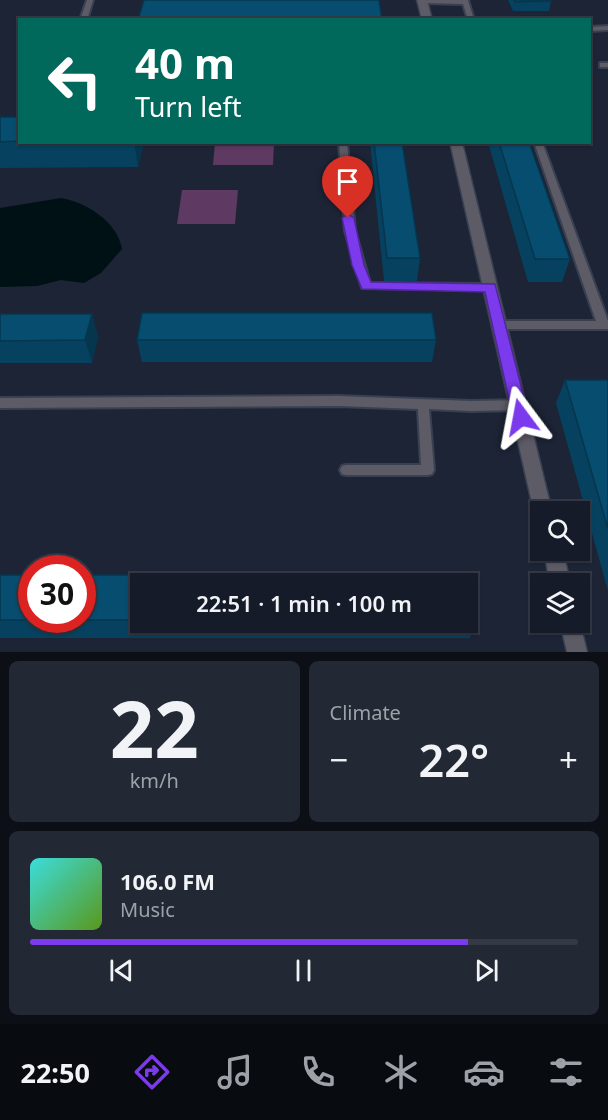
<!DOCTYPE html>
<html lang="en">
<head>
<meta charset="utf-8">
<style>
  :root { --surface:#151b28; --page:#222834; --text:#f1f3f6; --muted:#9da1a8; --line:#343945; --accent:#7c3aed }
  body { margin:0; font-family:"Noto Sans",sans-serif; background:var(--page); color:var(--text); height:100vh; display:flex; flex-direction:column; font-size:22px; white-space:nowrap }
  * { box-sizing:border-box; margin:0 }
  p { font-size:20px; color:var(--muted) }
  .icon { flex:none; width:33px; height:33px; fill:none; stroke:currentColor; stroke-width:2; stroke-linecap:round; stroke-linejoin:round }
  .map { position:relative; height:652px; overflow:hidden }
  .details { display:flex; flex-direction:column; gap:9px; padding:9px; background:#0c0f16; flex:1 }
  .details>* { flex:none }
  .top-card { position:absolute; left:18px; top:18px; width:573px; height:126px; border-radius:0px; box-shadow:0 2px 4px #0004,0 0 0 2px var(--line); background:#00695c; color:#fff; overflow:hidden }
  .buttons { position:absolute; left:530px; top:501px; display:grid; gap:12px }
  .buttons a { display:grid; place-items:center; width:60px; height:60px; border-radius:0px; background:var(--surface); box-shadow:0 2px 4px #0004,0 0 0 2px var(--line); font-size:30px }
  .speed { position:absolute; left:18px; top:555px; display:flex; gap:12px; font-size:30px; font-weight:700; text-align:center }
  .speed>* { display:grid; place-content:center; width:78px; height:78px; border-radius:50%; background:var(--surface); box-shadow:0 2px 4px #0004,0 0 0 2px var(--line); line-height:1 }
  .speed .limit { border:9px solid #d22; background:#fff; color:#111 }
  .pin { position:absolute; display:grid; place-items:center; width:51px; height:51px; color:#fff; margin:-62px -26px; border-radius:50% 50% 50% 0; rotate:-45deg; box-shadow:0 0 6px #0007 }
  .pin .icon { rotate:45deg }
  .me { position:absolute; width:66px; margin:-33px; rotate:347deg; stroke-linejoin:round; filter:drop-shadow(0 0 4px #0008) }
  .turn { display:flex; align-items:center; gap:21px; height:126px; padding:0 18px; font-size:27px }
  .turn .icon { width:78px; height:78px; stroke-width:2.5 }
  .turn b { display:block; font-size:42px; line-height:51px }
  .big { font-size:45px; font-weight:600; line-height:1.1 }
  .details .tile { flex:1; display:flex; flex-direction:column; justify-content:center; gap:9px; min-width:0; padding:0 21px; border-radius:9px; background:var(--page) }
  .details .dial { align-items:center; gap:0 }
  .dial b { font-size:78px; line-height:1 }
  .song { display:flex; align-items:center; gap:18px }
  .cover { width:72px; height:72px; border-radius:9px; background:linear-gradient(135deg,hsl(180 70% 55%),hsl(90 70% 35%)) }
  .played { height:6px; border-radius:3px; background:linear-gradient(90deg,var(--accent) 80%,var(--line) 80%) }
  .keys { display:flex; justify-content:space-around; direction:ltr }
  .heat { display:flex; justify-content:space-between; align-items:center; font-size:33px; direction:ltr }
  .details .tiles { flex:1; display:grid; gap:9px; grid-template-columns:1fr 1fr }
  .tile:last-child { grid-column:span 2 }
  .trip { position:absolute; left:130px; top:573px; width:348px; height:60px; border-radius:0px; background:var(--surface); box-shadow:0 2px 4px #0004,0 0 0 2px var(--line); font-weight:600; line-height:60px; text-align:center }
  .tabs { display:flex; height:96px; justify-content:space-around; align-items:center; background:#080b10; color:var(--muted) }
  .tabs .icon { width:42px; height:42px }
  .tabs .active { color:var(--accent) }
  .tabs b { font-size:27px; color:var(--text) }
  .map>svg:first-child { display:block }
  .green { fill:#5e3962 }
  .water { fill:#001115 }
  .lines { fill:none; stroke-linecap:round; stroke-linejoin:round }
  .lane-casing { stroke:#384051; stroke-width:4 }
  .street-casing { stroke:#384051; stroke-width:3 }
  .lane { fill:#5d5b66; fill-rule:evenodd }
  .street { fill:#5d5b66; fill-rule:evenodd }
  .wall { fill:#06425f; fill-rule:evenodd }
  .shaded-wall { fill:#05364e }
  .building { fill:#074d6f; stroke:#05364e; stroke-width:1.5 }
  .route { fill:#7c3aed; stroke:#51269a; stroke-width:1.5 }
</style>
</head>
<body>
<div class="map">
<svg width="608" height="652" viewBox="0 0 608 652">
  <rect width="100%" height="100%" fill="#1c2436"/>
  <path class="green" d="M215,143h59l-1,22h-60z
    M182,190h56l-3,34h-58z"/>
  <path class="water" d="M61,198c25,4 57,24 61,51l-21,24 -17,10 -23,-3 -24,6 -37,1v-79z"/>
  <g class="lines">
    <g class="lane-casing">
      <path id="lane" d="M87,0h6l-6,20h-7z
        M420,0h48l6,20h-6l-5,-16 -40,-1 -2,-1z
        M608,26v4l-18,1v-4z
        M600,63h8v4h-8z
        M339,142h8l8,89 15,52 120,1 5,4 -1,2 -132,-2 -17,-57z
        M534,142h8l66,179v8h-109l-5,-4 5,-4h97z
        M339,396l132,5 47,-1 4,2 2,3 -2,3 -4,2 -47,1 -42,-2 5,61 -2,4 -4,1h-82l-4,-1 -2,-4 2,-4 4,-1h75l-3,-56 -79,-3 -339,2v-10z"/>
    </g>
    <g class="street-casing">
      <path id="street" d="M417,0h10l5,20h-10z
        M450,142h12l90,370h-12v7l-6,-7z
        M544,550h19l7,34h-20z
        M579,619l8,33h-20l-7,-30h19z"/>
    </g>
    <use href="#lane" class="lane"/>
    <use href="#street" class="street"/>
  </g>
  <path class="wall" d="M508,0h43v1l-2,10h-36z
    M0,117h20v25h124l-6,25 -138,1z
    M370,142h32l18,116 -3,23h-33z
    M488,142h41l41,117 -8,23h-34z
    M0,314h92l6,23 -6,26h-92z
    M137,340h299l-4,22h-290z
    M565,380h43v211l-52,-188z
    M0,575h32v45h50v-45h388l7,45 -7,18h-470zM141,584h327v38h-327z"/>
  <path class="shaded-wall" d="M134,142h10l-6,25z
    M92,314l6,23 -6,26 -7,-23z"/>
  <path class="building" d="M144,0h235l3,20h-244z
    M514,0h37v1l-36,1z
    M0,117h20v24l-20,1z
    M374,142h28l18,116h-33z
    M499,142h30l41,117h-35z
    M142,313h290l4,27h-299z
    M0,314h92l-7,26 -85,1z
    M565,380h43v149z
    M0,575h32v45h50v-45h388l7,45h-9v-36h-327v36h-141z"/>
  <path class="route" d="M348,214l6,4 10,47 7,17 124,2 34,133 -3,5h-10l-3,-5 -28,-125 -123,-3 -10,-24 -10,-47z"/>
</svg>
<div class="buttons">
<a><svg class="icon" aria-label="search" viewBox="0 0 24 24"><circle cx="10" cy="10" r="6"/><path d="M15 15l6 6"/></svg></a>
<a><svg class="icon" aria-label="layers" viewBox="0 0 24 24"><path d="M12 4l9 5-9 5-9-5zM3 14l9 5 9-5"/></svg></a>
</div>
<div class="speed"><div class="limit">30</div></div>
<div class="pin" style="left:348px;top:218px;background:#d93025"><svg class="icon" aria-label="arrive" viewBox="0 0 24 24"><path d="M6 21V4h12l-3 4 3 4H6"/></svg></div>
<svg class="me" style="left:521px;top:417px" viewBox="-20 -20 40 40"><path d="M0-17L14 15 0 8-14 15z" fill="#7c3aed" stroke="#fff" stroke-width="4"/></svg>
<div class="trip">22:51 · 1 min · 100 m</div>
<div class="top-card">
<div class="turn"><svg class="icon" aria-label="left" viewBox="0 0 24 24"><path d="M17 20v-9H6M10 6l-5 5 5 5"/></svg><div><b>40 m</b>Turn left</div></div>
</div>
</div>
<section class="details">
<div class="tiles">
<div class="tile dial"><b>22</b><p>km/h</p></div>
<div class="tile"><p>Climate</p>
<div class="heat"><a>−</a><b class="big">22°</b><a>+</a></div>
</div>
<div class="tile">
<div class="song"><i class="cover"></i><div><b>106.0 FM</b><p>Music</p></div></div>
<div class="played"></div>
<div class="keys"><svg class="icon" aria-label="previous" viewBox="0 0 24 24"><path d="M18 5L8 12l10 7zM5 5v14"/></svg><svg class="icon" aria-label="pause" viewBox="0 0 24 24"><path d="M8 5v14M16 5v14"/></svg><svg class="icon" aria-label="next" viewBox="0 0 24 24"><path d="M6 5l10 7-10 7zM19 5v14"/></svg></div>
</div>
</div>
</section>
<nav class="tabs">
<b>22:50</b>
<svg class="icon active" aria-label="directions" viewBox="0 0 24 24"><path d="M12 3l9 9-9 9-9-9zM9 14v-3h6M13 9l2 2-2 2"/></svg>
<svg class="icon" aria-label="music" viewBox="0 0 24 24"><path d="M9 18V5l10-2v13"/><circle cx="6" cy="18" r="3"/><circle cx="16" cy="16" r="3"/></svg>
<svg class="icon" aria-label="phone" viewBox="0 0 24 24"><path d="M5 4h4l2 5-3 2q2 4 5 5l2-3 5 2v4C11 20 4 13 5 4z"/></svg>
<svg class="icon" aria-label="climate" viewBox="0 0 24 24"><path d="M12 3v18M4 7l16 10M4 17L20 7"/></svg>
<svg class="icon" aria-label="car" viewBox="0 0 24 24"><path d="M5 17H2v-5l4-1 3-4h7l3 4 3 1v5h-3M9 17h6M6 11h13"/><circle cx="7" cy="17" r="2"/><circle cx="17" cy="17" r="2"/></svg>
<svg class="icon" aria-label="filters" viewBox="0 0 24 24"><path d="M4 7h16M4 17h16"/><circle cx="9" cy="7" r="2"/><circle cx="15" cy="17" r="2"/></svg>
</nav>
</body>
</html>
